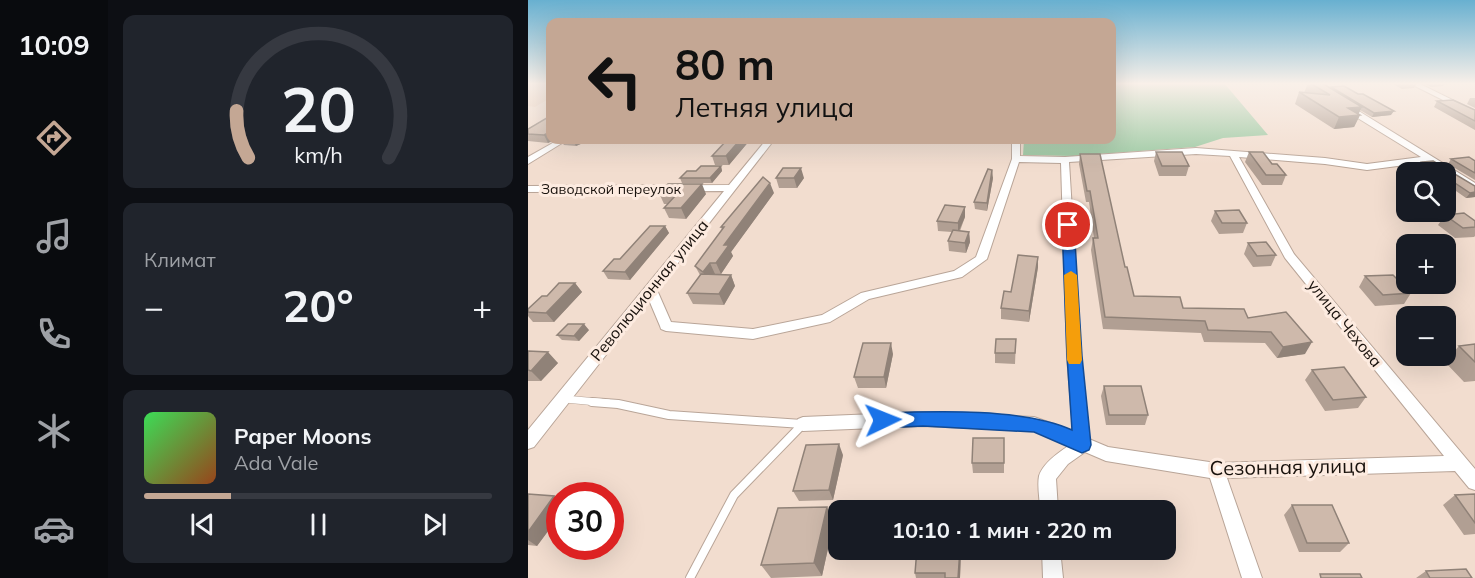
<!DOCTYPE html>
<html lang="ru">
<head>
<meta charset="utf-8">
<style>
  :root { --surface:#171b24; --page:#20242c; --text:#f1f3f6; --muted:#9ea1a6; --line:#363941; --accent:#c4a794 }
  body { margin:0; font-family:Mulish,sans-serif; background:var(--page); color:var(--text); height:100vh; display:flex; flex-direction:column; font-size:22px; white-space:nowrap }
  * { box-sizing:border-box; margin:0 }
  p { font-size:20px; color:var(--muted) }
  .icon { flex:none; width:33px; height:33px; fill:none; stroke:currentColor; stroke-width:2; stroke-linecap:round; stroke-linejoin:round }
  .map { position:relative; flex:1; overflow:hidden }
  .details { display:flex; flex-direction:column; gap:15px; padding:15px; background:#0d0f14; width:420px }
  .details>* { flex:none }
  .banner { position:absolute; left:18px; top:18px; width:570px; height:126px; border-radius:12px; box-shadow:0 6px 24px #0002; background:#c4a794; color:#111; overflow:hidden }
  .tools { position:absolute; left:868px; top:162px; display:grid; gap:12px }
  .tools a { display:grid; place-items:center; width:60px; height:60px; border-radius:12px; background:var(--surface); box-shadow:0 6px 24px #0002; font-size:30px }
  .speed { position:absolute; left:18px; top:482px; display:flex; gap:12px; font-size:30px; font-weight:700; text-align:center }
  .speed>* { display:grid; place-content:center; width:78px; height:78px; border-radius:50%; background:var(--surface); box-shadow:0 6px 24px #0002; line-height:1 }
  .speed .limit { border:9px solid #d22; background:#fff; color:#111 }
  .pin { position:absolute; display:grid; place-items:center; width:51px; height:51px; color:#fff; margin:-26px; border:3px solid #fff; border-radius:50%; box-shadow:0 2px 6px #0007 }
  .me { position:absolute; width:66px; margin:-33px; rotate:88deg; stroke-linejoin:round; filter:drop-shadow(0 0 4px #0008) }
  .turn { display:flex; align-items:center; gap:21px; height:126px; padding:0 30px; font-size:27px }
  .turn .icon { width:78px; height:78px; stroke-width:2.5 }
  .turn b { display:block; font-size:42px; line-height:51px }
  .big { font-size:45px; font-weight:700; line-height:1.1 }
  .details .widget { flex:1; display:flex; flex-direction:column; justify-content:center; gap:9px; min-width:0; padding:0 21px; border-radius:12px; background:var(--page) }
  .details .dial { align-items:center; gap:0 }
  .dial svg { height:156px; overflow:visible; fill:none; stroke:var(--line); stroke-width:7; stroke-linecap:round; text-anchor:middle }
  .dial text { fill:var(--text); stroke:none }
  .song { display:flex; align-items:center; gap:18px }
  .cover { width:72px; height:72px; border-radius:9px; background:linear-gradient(135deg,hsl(130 70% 55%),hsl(20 70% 35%)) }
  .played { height:6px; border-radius:3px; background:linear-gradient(90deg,var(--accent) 25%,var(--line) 25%) }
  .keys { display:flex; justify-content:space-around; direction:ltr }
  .heat { display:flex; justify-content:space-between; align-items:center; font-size:33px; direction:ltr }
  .trip { position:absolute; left:300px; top:500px; width:348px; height:60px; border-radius:12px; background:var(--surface); box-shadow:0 6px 24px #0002; font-weight:700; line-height:60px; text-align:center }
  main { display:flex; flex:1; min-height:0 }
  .dock { display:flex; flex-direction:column; width:108px; justify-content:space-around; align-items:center; background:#090b0e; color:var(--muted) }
  .dock .icon { width:42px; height:42px }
  .dock .on { color:var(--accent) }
  .dock b { font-size:27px; color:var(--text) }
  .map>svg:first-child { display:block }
  .built { fill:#ebcfbc }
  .green { fill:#9bc9a2 }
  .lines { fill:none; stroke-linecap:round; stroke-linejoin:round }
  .service-far1-casing { stroke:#b9a598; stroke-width:8 }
  .service-casing { stroke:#b9a598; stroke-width:10 }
  .minor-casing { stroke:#b9a598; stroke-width:2 }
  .service-far1 { stroke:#fff; stroke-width:7 }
  .service { stroke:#fff; stroke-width:8 }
  .minor { fill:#fff; fill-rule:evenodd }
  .wall { fill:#b19f93 }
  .shaded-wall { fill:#908278 }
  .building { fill:#ceb9ab; stroke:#908278; stroke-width:1.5 }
  .route { fill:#1a73e8; stroke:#114b97; stroke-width:1.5 }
  .slow { fill:#f59e0b }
  .labels { text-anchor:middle; stroke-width:6; stroke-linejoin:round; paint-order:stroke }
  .far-street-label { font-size:14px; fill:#18110c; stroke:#fdebe0 }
  .street-label { font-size:16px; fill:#18110c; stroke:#fdebe0 }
  .near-street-label { font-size:20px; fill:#18110c; stroke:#fdebe0 }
</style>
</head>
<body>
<main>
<nav class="dock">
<b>10:09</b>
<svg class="icon on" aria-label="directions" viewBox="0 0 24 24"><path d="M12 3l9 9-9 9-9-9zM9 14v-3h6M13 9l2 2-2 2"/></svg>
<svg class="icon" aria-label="music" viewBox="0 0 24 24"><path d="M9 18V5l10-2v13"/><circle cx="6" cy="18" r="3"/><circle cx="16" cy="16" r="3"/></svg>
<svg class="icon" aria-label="phone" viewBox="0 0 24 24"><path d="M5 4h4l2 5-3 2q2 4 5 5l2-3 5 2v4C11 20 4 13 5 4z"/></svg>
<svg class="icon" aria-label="climate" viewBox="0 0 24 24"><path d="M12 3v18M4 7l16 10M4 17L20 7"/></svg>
<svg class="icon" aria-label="car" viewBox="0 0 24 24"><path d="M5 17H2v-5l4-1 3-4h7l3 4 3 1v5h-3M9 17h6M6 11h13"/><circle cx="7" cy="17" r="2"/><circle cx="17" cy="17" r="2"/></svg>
</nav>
<section class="details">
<div class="widget dial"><svg viewBox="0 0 100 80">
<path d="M14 69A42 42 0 1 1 86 69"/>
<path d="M14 69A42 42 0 0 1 8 45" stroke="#c4a794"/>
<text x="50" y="56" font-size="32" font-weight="700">20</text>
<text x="50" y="72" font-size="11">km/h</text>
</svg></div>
<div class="widget"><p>Климат</p>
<div class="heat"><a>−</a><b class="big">20°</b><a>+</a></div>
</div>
<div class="widget">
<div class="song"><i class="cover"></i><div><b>Paper Moons</b><p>Ada Vale</p></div></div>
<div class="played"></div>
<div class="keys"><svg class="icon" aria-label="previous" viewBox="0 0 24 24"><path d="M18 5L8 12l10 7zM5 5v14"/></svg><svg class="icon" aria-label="pause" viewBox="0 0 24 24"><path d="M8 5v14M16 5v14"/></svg><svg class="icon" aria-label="next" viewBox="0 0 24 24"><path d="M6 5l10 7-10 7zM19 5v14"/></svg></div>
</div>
</section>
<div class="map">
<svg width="947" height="578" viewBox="0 0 947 578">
  <rect width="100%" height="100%" fill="#f2ddcf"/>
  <path class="built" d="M0,83h22v15l-15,9 -7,-1z"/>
  <path class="green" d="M584,83h112l44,52 -45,3 -28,9 -122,9 -50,-1 1,-15h88z"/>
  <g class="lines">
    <g class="service-far1-casing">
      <path id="service-far1" d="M37,399l43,4"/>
    </g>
    <g class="service-casing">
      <path id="service" d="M64,402l26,2 51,11 133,9
        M162,578l44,-83 68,-70"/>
    </g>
    <g class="minor-casing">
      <path id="minor" d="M881,83h9l57,28v5z
        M815,105h6l126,78v7l-47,-28 -61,8 -42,-6 -86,-7 55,97 181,215v21l-6,-2 -14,-17 -228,7 35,100h-20l-32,-100 -104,-17 -21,-9 -17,12 -12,15 2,31h-18c0,-10 -3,-24 -1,-34 4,-13 20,-24 31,-31l-36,-14 -111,-5 -120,5 -5,-2 -3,-5 3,-5 5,-2 120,-5 111,5 39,14 -6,-75 -6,-193 -42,-1 -32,97 -25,18 -93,22 -39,23 -77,17 -87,-8 -5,-2 -1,-3 -11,-26 -115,147 -6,2v-19l196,-239 -196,1v-6l201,-1 37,-45h8l-117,150 14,32 82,7 69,-14 39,-22 93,-22 22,-14 36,-98v-19h8v16l45,1 131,-9 129,10 42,6 54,-7 -78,-48zM668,154l34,2 55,102 159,198 -228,7 -108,-16 -19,-8 -8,-83 -12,-194z
        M30,140h9l-39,24v-7z
        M514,549h18l3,29h-20z"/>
    </g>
    <use href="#service-far1" class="service-far1"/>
    <use href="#service" class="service"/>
    <use href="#minor" class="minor"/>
  </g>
  <path class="wall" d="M780,83h14l9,5v-1l60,28 -19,2 -12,-7 -2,4 2,1 -6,12 -20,2 -39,-25 4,-12 5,1z
    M863,83h26l-3,5 -12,1z
    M896,83h21l-2,3 -12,1z
    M942,98h5v10l-8,-4z
    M909,101l38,9v20l-41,-23z
    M22,116v24h4l-6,3 -20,-2v-12z
    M32,140h30l-14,6 -12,-1z
    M199,140h23l-21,25h-14l-3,-9z
    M628,152l33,14 -3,10h-27l-5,-15z
    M721,152l23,12 14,11 -4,10h-20l-17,-23z
    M552,154l45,113 9,29 49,12 65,10 57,36 -28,4 -12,-15 -61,-1 -3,-9 -98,-4 -12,-79 2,-12h1l-5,-36h-3l-7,-38z
    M923,159l24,2v19l-27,-16z
    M905,161l42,25v11l-9,1 -20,-14v-12h-18l-9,-5 3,-5z
    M193,166l1,5 -10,12h-30l-2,-5 16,-7z
    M248,178h28l-7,10h-18z
    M465,178l-6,33 -12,-2 -1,-7z
    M131,193l47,1 -20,25 -17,-1 -5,-10 4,-4h-4z
    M246,193l-43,59 2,4 -12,18h-6l-1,1h17l4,11 -11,19 -31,-1 -6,-11 13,-18 -5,-9 27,-36 -1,-3z
    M687,211l32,12 -4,10 -24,1 -8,-13z
    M917,215l30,6v15l-1,1 -19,1 -17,-13z
    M437,217l-5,14 9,1 1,10 -4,11 -17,-2 -1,-10 4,-9 -14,-1 -1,-10z
    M137,226l4,7 -39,47 -22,-1 -5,-8z
    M720,243l28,12 -5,11 -18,1 -9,-13z
    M510,257v10l-9,55 -28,-3v-11l10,-16z
    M837,276l46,17 -7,11 -29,2 -16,-19z
    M47,283l7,9 -28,30h-21l-5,-6v-7l19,-13z
    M61,330l-10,11 -17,-1 -5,-5z
    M488,339l-1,25 -20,-1v-10z
    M947,344v37l-11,1 -19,-20 14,-16z
    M0,351l30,12 -17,18h-13z
    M365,354l-7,34h-28l-4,-11z
    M784,370l54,27 -8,11 -33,3 -20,-31z
    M576,386l44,29 -3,10h-39l-5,-29z
    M476,438v35h-31l-1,-10z
    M315,455l-10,45 -34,1 -6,-10z
    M0,494l26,2 6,5v14l-23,31 -9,-1z
    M947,494v40l-11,1 -21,-30 12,-10z
    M764,505l57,38 -9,9h-41l-15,-37z
    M306,521l-12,55 -51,2 -10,-13z
    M389,549h44l-1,29h-44l-1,-5z
    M898,571l46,7h-56z"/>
  <path class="shaded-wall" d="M834,107l-4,8h2l-6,12 -20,2 5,-12 9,-9z
    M866,111l-3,4 -19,2 2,-4z
    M22,132v8h4l-6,3 -4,-8z
    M45,140h17l-14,6z
    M212,140h10l-21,25 -3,-9z
    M193,166l1,5 -10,12 -2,-5z
    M273,168l3,10 -7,10 -3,-10z
    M464,170l1,8 -6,33v-8z
    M242,183l4,10 -43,59 2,4 -12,18 -5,-11 8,-18z
    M174,184l4,10 -20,25 -5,-11z
    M947,192v5l-9,1 4,-5z
    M437,207v10l-7,16v-10z
    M137,226l4,7 -39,47 -5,-8z
    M441,232l1,10 -4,11 -1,-10z
    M510,257v10l-9,55v-11z
    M182,263l5,11 -7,8 -5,-10z
    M203,275l4,11 -11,19 -5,-11z
    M47,283l7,9 -28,30 -8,-9z
    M56,324l5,6 -10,11 -5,-5z
    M784,342l-7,12 -28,4 6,-11z
    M363,343l2,11 -7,34 -2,-11z
    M20,352l10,11 -17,18 -10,-10z
    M311,444l4,11 -10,45 -4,-10z
    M26,496l6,5v14l-23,31 -9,-6v-8z
    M299,507l7,14 -12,55 -8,-13z
    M432,549h1l-1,29h-2z"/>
  <path class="building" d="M782,83h12l40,24 -14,1 12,7 -21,2 -40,-25 31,3z
    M816,86l14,8h5l31,17 -20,2 -43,-26z
    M925,100l22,10v11l-38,-20z
    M22,116v16l-6,3 -16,-1v-5z
    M199,140h13l-14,16h-14z
    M628,152h26l7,14h-27z
    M721,152h14l9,12h5l9,11h-20z
    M552,154h20l25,113h2l7,29 46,1 3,11 61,1 4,9 38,-6 26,30 -29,5 -12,-15 -63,-2 -3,-9 -100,-4 -12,-79h5l-8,-47h-3z
    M941,157l6,4v12l-24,-14z
    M905,161l42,25v6l-5,1 -24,-16v-5h-8l-16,-10z
    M173,166h20l-11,12h-30l7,-7h9z
    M255,168h18l-7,10h-18z
    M460,169l4,1 -5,33 -13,-1z
    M235,177l7,6 -46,62h5l-13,18h-6l-7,9 -8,-6 29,-39h-3z
    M140,184h34l-21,24h-17l13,-14 -18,-1z
    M417,205l20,2 -7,16 -21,-2z
    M711,210l8,13h-25l-7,-12z
    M936,213l11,8v6l-12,1 -18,-13z
    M122,226h15l-40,46 -22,-1 11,-12h6z
    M425,230l16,2 -4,11 -17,-2z
    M738,242l10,13 -19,1 -9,-13z
    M490,255l20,2 -9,54 -28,-3 3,-17 7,1z
    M173,274l30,1 -12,19 -32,-1z
    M865,275l18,18 -28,2 -18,-19z
    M31,283h16l-29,30 -18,-1v-3l14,-13h5z
    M40,324h16l-10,12 -17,-1z
    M468,339h20l-1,14h-20z
    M335,343h28l-7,34h-30z
    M947,344v18l-16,-16z
    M0,351l20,1 -17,19 -3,-1z
    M816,367l22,30 -33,3 -21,-30z
    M576,386h37l7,29h-39z
    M445,438h31v25h-32z
    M311,444l-10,46 -36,1 13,-46z
    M0,494l26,2 -26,36z
    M947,494v29l-20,-28z
    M764,505h40l17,38h-42z
    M299,507l-13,56 -53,2 17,-57z
    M389,549h43l-2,29h-13v-5h-30z
    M938,569l6,9h-42l-4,-7z
    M792,574h40l2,4h-41z"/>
  <linearGradient id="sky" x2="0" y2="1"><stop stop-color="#68b0d0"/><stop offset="0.51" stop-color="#f9f0e9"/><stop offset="1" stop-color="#f9f0e9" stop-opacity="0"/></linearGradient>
  <rect width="947" height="164" fill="url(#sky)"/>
  <path class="route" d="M540,222l6,3 8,131 9,89 -2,5 -7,3 -48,-21 -111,-6 -40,2 -7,-2 -2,-6 2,-5 7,-2c52,-2 142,-5 189,17l-5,-74 -5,-131z"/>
  <path class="slow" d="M543,271l6,4 5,85 -2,4h-11l-2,-4 -3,-85z"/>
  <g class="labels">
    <g class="far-street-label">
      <text x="83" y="194">Заводской переулок</text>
    </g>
    <g class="street-label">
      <text transform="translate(121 290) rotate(-51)" y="6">Революционная улица</text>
      <text transform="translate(817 323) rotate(51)" y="6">улица Чехова</text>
    </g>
    <g class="near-street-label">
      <text transform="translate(760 467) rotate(-1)" y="7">Сезонная улица</text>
    </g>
  </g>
</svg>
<div class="tools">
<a><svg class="icon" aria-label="search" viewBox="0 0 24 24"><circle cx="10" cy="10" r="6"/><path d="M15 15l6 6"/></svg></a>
<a>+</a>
<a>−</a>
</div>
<div class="speed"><div class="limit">30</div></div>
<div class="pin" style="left:540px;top:225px;background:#d93025"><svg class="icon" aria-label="arrive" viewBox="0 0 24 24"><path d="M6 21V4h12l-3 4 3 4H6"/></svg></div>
<svg class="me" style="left:355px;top:420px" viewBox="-20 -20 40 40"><path d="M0-17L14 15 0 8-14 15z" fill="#1a73e8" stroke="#fff" stroke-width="4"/></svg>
<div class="trip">10:10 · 1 мин · 220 m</div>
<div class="banner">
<div class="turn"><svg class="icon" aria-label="left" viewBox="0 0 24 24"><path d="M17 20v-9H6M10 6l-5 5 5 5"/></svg><div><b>80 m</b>Летняя улица</div></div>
</div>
</div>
</main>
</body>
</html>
